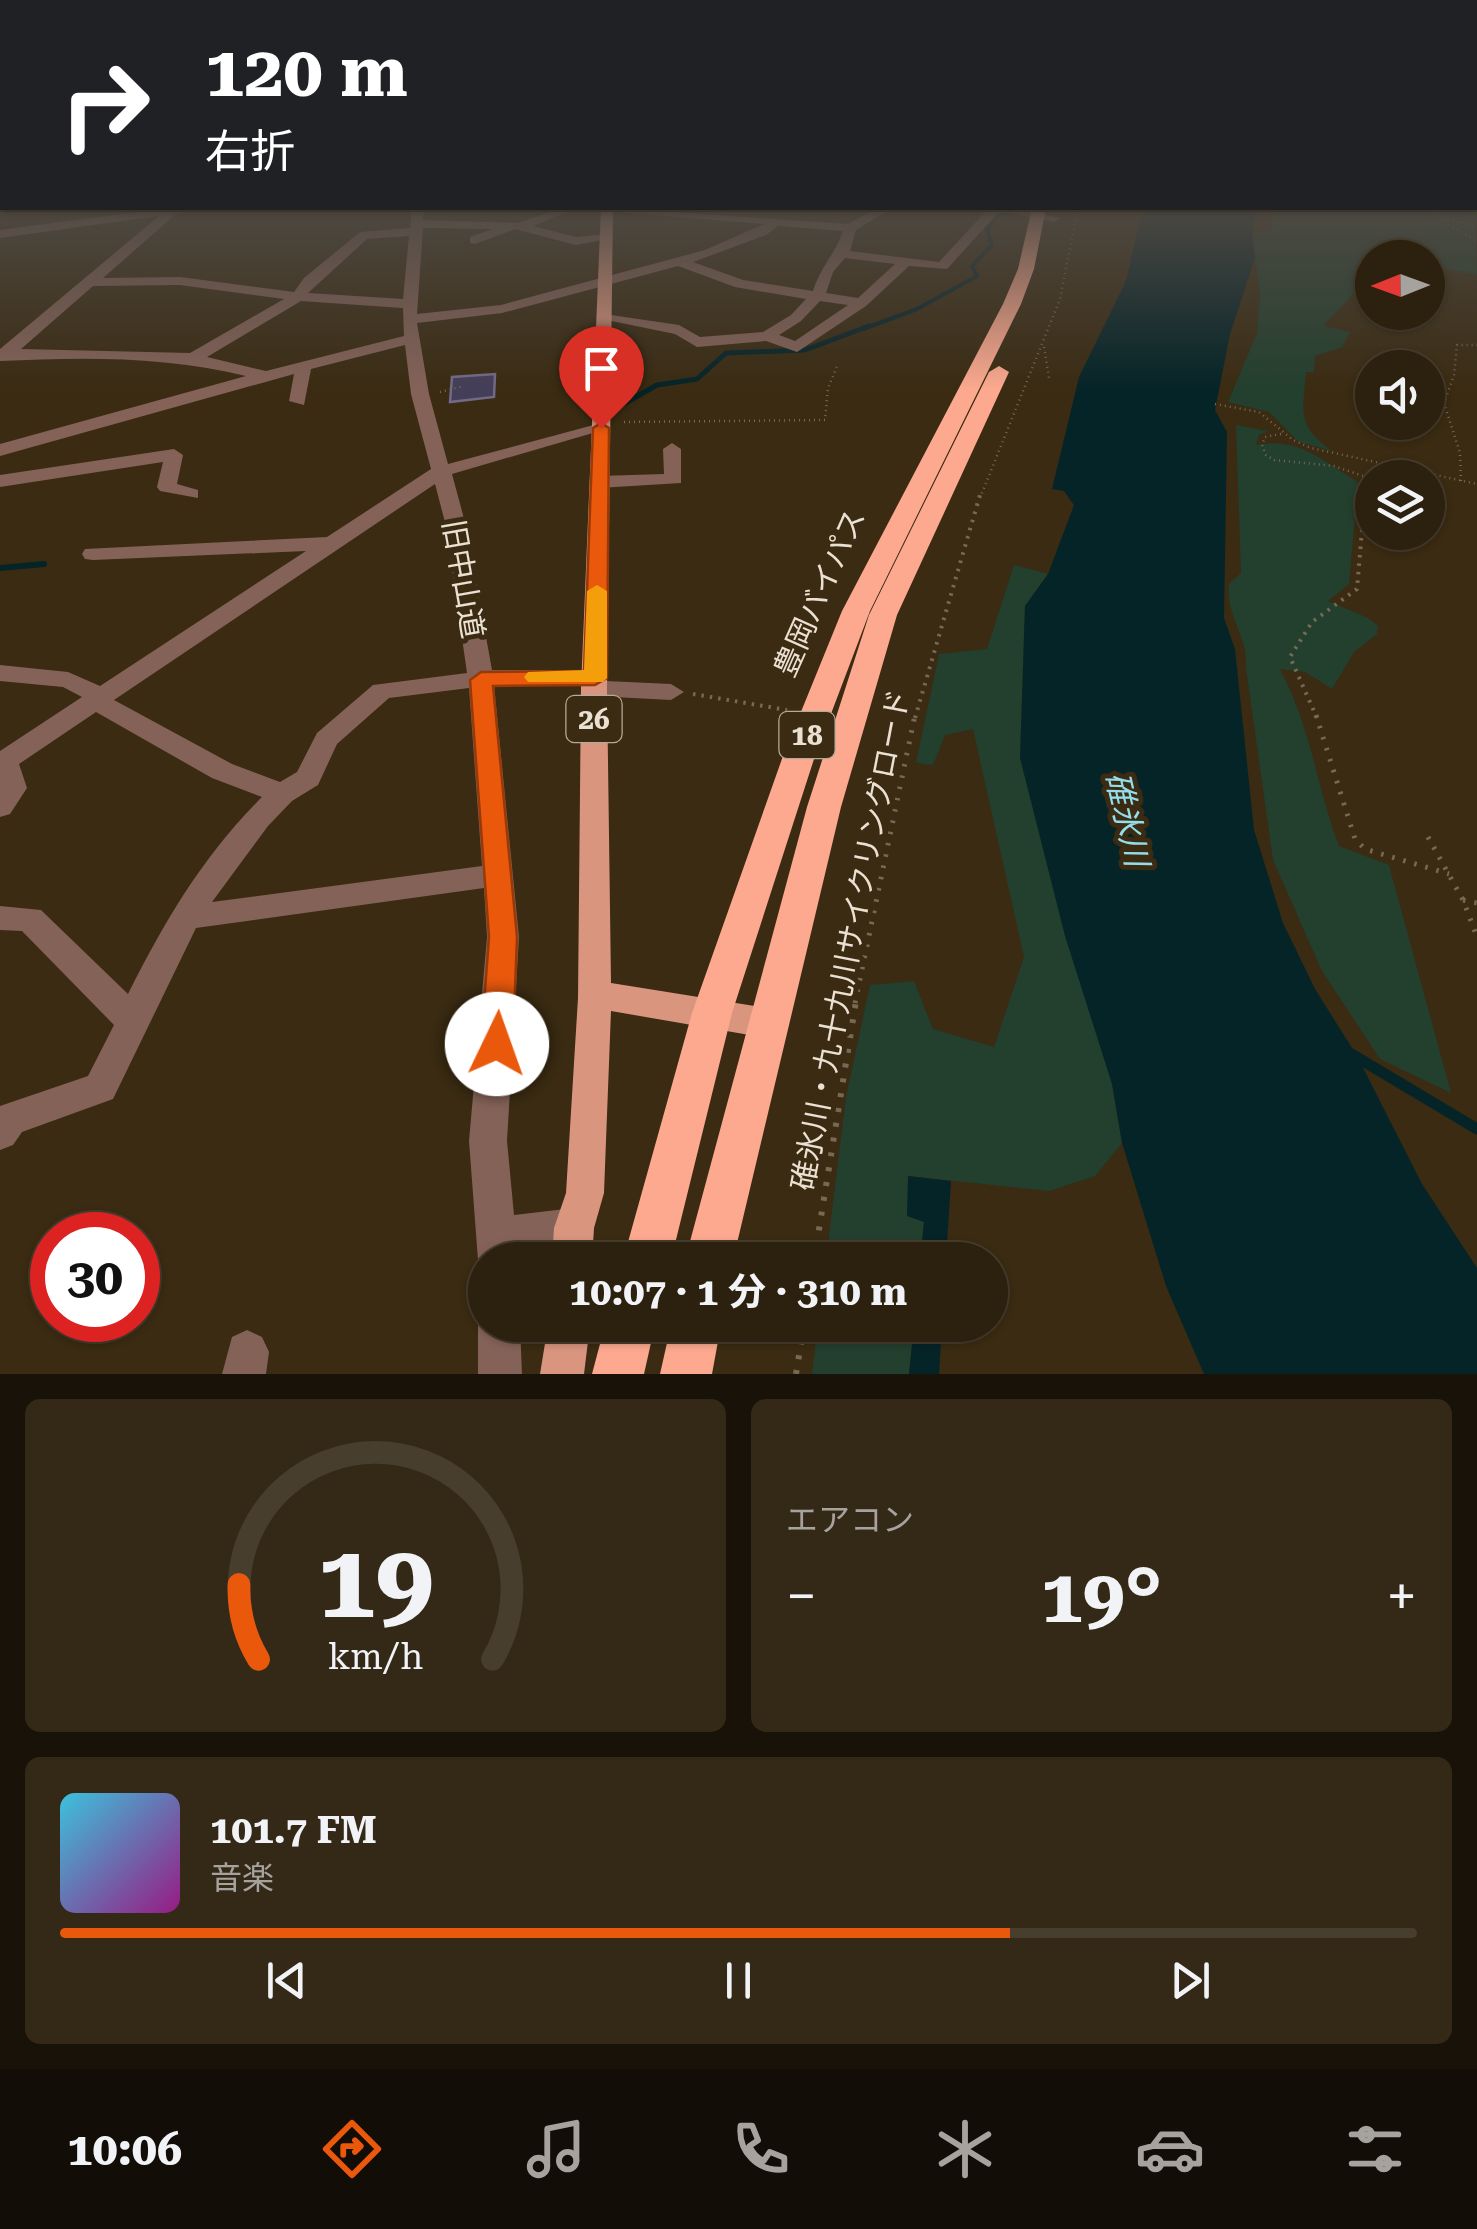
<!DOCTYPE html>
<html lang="ja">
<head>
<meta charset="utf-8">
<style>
  :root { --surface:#2c200e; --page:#342817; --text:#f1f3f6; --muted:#a6a39e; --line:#483e2e; --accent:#ea580c }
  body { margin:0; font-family:"Roboto Serif","Noto Sans JP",serif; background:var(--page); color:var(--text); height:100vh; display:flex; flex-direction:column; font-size:38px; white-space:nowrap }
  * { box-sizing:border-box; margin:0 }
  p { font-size:32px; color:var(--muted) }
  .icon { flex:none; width:55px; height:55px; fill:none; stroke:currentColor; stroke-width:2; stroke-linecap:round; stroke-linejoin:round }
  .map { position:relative; height:1374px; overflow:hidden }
  .details { display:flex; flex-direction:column; gap:25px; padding:25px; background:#181208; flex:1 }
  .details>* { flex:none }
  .top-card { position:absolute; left:0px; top:0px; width:1478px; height:210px; box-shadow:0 2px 8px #0004,0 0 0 2px var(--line); background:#202124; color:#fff; overflow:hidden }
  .needle { width:65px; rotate:269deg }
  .tools { position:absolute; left:1355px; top:240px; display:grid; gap:20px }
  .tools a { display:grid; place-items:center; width:90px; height:90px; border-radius:50%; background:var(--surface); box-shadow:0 2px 8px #0004,0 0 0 2px var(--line); font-size:50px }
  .speed { position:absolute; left:30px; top:1212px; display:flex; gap:20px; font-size:50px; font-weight:700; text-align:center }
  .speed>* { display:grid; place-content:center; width:130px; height:130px; border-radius:50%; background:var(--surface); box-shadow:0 2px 8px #0004,0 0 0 2px var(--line); line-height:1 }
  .speed .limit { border:15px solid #d22; background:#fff; color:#111 }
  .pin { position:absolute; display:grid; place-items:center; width:85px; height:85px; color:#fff; margin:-102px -42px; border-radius:50% 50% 50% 0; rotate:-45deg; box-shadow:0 0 10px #0007 }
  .pin .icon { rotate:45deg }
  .me { position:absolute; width:110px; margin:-55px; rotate:3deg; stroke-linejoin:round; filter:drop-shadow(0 0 8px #0008) }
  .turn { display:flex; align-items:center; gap:35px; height:210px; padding:0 40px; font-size:45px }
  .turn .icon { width:130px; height:130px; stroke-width:2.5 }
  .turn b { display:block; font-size:70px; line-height:85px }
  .big { font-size:75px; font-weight:700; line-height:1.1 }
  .details .tile { flex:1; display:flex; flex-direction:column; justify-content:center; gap:15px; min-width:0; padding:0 35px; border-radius:15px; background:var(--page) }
  .details .dial { align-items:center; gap:0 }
  .dial svg { height:260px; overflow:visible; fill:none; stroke:var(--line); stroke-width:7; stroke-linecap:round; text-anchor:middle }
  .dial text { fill:var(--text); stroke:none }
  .song { display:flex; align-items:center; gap:30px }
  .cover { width:120px; height:120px; border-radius:15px; background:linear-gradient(135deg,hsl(190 70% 55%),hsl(310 70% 35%)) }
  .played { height:10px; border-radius:5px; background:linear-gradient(90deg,var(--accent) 70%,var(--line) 70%) }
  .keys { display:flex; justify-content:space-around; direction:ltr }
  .heat { display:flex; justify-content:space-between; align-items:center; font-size:55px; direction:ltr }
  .details .tiles { flex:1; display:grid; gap:25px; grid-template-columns:1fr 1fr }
  .tile:last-child { grid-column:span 2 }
  .trip { position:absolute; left:468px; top:1242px; width:540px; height:100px; border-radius:50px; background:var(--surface); box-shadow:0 2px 8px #0004,0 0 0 2px var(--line); font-weight:700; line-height:100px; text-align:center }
  .menu { display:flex; height:160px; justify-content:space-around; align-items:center; background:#120d06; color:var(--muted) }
  .menu .icon { width:70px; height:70px }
  .menu .active { color:var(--accent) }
  .menu b { font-size:45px; color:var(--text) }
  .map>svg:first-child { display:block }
  .green { fill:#233f2e }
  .water { fill:#052428 }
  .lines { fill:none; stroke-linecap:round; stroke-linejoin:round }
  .stream-far3 { stroke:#052428; stroke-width:4 }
  .stream-far2 { stroke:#052428; stroke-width:5 }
  .stream-far1 { stroke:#052428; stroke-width:6 }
  .stream { stroke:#052428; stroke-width:11 }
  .building { fill:#453e58; stroke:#726b87; stroke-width:2.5 }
  .path-far3 { stroke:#776954; stroke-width:2.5; stroke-dasharray:1 4; stroke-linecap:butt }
  .path-far2 { stroke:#776954; stroke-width:4; stroke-dasharray:2.5 6; stroke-linecap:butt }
  .path-far1 { stroke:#776954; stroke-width:5; stroke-dasharray:2.5 9; stroke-linecap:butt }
  .path { stroke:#776954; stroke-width:6; stroke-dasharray:4 11; stroke-linecap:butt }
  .minor { fill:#846258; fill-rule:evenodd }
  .major { fill:#da957f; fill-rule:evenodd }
  .highway { fill:#fca98f; fill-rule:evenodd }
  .route { fill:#ea580c; stroke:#983908; stroke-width:2.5 }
  .slow { fill:#f59e0b }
  .labels { text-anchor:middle; stroke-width:10; stroke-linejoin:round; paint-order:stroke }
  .shield { fill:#3a2b12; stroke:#b6aa99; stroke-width:2.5 }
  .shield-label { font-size:28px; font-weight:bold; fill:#ebe1d3 }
  .street-label { font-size:30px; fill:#ebe1d3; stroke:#3a2b12 }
  .water-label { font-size:32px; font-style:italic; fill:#94deeb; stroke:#3a2b12 }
</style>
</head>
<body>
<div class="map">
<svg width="1477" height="1374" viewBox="0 0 1477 1374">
  <rect width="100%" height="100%" fill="#3a2b12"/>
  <path class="green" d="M1475,198l2,77 -49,-10v-7h-56v16l-49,52 27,6 -8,15 -27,9 -1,16h-8c-3,41 -10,53 26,79l-33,-9 -30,-30 -41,-10 29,-69 3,-38 -8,-61 20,-4 2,-22h201z
    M1236,425l32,6 -9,4 -3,10c43,-9 68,17 102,37l-9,102 -21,17 40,17 10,8 -1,8 -23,18 -22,37 -27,-17 -25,-3c32,61 36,116 59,177l50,19 62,228 -71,-34 -58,-88 -49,-111 -27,-192c3,-31 -21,-52 -17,-84l12,-11z
    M1014,565l34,9 -23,32 -5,152 92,326 10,59 -27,33 -46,15 -140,-15 15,45 -4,39h-94l20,-163 24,-112 44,-4 19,48 61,18 30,-90 -51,-228 -28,6 -12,30 -17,-2 23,-109 48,-5z
    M818,1325h96l-5,49h-97z"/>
  <path class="water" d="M1143,208h115l-6,26 3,24 -25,76 -15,76 12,22 -3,186 11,31 19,181 29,93 32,66 42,67 65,128 55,84v106h-273l-38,-88 -44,-143 -10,-59 -47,-148 -45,-178 5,-152 23,-32 26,-69 -10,-14 -12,-2 27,-112 47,-96z
    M908,1176l43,5 -5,79h-26l4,-38 -17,-6z
    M914,1325h28l-3,49h-30z"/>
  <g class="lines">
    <path class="stream-far3" d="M863,329l54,-20 60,-33 -5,-10 20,-21 -5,-16 12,-16"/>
    <path class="stream-far2" d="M618,407l39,-22 40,-6 29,-26 79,-3 64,-24"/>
    <path class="stream-far1" d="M0,568l44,-4"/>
    <path class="stream" d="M1348,1052l129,77"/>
  </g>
  <path class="building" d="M495,374l-1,23 -44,5 2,-25z"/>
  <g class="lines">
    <path class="path-far3" d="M1423,208l54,34
      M1433,208l9,11 35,6
      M1455,208l22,2
      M1044,347l5,31
      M440,392l24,-6
      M1215,404l44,8 34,28 18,8 166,36
      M624,422l201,-2 3,-32 10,-24
      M1281,434l-16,3 -3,8 4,10 8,5 60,6 29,10 2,22
      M1461,481l-1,-28 -16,-50 10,-28 3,-30h20
      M980,498l80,-199 18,-91"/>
    <path class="path-far2" d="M693,694l94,16
      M915,718l65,-223
      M1317,718l-27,-61 22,-35 45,-33 8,-94"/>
    <path class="path-far1" d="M1316,715l39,124 10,10 84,25
      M1428,837l35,63 14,37
      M1463,900l14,3
      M855,1003l60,-288"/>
    <path class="path" d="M814,1260l42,-259
      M796,1374l8,-49"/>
    <path class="minor" d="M0,202l2,6h4l-6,2z
      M168,208h29l-21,6 -73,64 77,-1 114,15 10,-14 56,-46 50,-4 2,-20h12l-1,12 95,3 43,-15h16l-44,18 43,11 30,-3 6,4 -36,7 -61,-16 -40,15 -5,-1v-6l23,-8 -70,-1 -6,86 84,-9 204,-55 59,-26 -147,-12 -6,-4 237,16 30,-16h14l-36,22 -6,21 89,11 50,-54h31l40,10 -6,4 -46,-10 -11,2 -50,55 -38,-3 -43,40 -69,46 -31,-11 -69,6 -22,-13 -78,-16 7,-4 75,11 21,12 63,-5 28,-17 15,-16 -71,-12 -57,-21 -176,47 -85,10 12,71 19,70 153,-41 9,5 -158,46 14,52 26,144h103l9,3 2,8 65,3 13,8 -13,8 -77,-4 -9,-2 -2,-8 -89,-1 25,252 -12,204 7,74 60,-7 14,6 6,14 -6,14 -14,6 -56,7v5h-33v15l-7,-15 -9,-119 18,-204 -3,-49 -288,40 -83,171 -91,33 -9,13 -13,5v-44l88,-30 26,-51 -92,-94 -22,-1v-24l41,4 87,84c37,-73 74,-137 134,-197l-50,-19 -116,-66 -77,52 8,24 -17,26 -10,3v-66l82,-54 -19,-10 -63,-6v-16l68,7 32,14 206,-135 -213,9 -8,-1 -3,-5 3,-5 242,-12 104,-68 -20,-75 -6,-49 -94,24 -7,36 -15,-4 5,-27 -294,82v-12l246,-68c-81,-20 -164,-19 -246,-15v-12l159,-133 -159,22v-8zM778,226l65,5c-8,23 -23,37 -30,60l-70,-11 -50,-18 73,-27zM409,236l-6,63 -95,-6 59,-54zM845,258l50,6 -37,34 -32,-5 7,-21zM180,285l104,14 -94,54 -169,-4 72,-63zM301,301l102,7 1,28 -138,35 -59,-14zM820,301l28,4 -53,36 -16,-6 22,-14zM435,484l11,42 21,147 -94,12 -56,48 -20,39 -17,10 -48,-18 -118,-64zM469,688l13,178 -270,36 56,-76 24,-25 26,-16 19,-41 52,-46z
      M672,443l9,6v34l-82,5 -10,-6 10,-6 65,-2 -1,-25z
      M174,449l9,6 -6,29 21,6v8l-38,-7 -3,-4 6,-25 -163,25v-12z
      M484,1310l1,15h35l2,49h-44v-49z
      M247,1330l15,7 7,15 -3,22h-44l10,-37z"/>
    <path class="major" d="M601,208h12l-6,480 4,295 156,25 12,5 5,10 -5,10 -12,5 -156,-27 -7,182 -10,35 -2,32h-40l2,-32 12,-35 12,-195 3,-310z
      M548,1325h42l-6,49h-44z"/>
    <path class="highway" d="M1032,208h14l-12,61 -13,35 -151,307 -55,145 -83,257 -61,247h-48l69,-247 91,-257 59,-145 161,-307 15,-35z
      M999,366l10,6 -112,243 -56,192 -108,453h-48l122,-453 62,-192 120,-243z
      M605,1325h50l-11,49h-52z
      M671,1325h50l-9,49h-52z"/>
  </g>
  <linearGradient id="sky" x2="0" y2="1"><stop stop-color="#20180a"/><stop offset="0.51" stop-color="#4f4a44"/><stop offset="1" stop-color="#4f4a44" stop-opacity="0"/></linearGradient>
  <rect width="1477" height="390" fill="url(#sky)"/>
  <path class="route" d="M601,423l8,5 -2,250 -12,7 -102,1 24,251 -4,107 -5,10 -11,4 -11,-4 -5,-10 8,-107 -19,-257 11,-8 103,-1 9,-243z"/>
  <path class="slow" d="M597,585l10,6v87l-4,4h-75l-4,-5 4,-5 56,-2 3,-79z"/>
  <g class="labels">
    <g class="shield">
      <rect x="566.5" y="696" width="55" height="46" rx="8"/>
      <rect x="779.5" y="712" width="55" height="46" rx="8"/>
    </g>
    <g class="shield-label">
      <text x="594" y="729">26</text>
      <text x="807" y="745">18</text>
    </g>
    <g class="street-label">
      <text transform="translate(463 579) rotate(80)" y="10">旧中山道</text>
      <text transform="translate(820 593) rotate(-66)" y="10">豊岡バイパス</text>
      <text transform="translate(851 940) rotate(-79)" y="10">碓氷川・九十九川サイクリングロード</text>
    </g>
    <g class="water-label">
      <text transform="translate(1127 819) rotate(77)" y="11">碓氷川</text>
    </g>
  </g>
</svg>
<div class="tools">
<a><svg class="needle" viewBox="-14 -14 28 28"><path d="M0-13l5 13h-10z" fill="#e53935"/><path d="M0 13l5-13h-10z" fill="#a6a39e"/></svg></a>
<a><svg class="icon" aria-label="sound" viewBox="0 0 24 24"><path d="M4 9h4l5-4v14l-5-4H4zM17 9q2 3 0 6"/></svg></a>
<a><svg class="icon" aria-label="layers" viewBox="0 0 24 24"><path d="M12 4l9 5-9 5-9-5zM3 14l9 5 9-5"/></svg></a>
</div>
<div class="speed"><div class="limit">30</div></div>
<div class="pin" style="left:601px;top:428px;background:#d93025"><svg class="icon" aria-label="arrive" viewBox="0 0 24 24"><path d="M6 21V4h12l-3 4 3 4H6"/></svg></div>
<svg class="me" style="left:497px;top:1044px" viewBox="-20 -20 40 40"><circle r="19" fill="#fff"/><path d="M0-13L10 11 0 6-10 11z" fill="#ea580c"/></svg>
<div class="trip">10:07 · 1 分 · 310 m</div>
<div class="top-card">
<div class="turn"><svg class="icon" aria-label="right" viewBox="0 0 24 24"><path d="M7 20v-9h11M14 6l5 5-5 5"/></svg><div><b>120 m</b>右折</div></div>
</div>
</div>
<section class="details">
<div class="tiles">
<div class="tile dial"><svg viewBox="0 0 100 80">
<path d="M14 69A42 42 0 1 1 86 69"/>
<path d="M14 69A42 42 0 0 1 8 46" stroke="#ea580c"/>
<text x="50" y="56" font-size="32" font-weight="700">19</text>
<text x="50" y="72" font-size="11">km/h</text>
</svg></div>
<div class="tile"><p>エアコン</p>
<div class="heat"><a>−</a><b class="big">19°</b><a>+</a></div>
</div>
<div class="tile">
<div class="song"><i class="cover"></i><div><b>101.7 FM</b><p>音楽</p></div></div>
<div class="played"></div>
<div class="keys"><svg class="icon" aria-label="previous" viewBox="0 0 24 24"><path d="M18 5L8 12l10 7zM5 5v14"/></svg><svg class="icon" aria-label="pause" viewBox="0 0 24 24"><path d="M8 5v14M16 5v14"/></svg><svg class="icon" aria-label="next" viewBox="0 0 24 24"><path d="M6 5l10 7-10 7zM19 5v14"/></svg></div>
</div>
</div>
</section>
<nav class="menu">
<b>10:06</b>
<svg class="icon active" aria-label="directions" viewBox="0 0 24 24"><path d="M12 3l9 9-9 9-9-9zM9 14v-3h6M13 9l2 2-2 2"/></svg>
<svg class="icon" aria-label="music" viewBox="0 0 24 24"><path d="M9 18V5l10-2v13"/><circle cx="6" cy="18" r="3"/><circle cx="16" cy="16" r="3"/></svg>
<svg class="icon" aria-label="phone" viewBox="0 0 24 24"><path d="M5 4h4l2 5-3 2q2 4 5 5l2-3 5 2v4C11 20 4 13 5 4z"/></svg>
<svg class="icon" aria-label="climate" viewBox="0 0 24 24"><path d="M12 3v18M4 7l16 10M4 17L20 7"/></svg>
<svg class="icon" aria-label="car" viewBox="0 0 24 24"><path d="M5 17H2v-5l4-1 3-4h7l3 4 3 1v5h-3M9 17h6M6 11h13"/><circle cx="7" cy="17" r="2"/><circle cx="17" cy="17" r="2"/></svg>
<svg class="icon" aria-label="filters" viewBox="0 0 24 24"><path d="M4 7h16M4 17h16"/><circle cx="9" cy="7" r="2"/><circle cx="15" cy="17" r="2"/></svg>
</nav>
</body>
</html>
